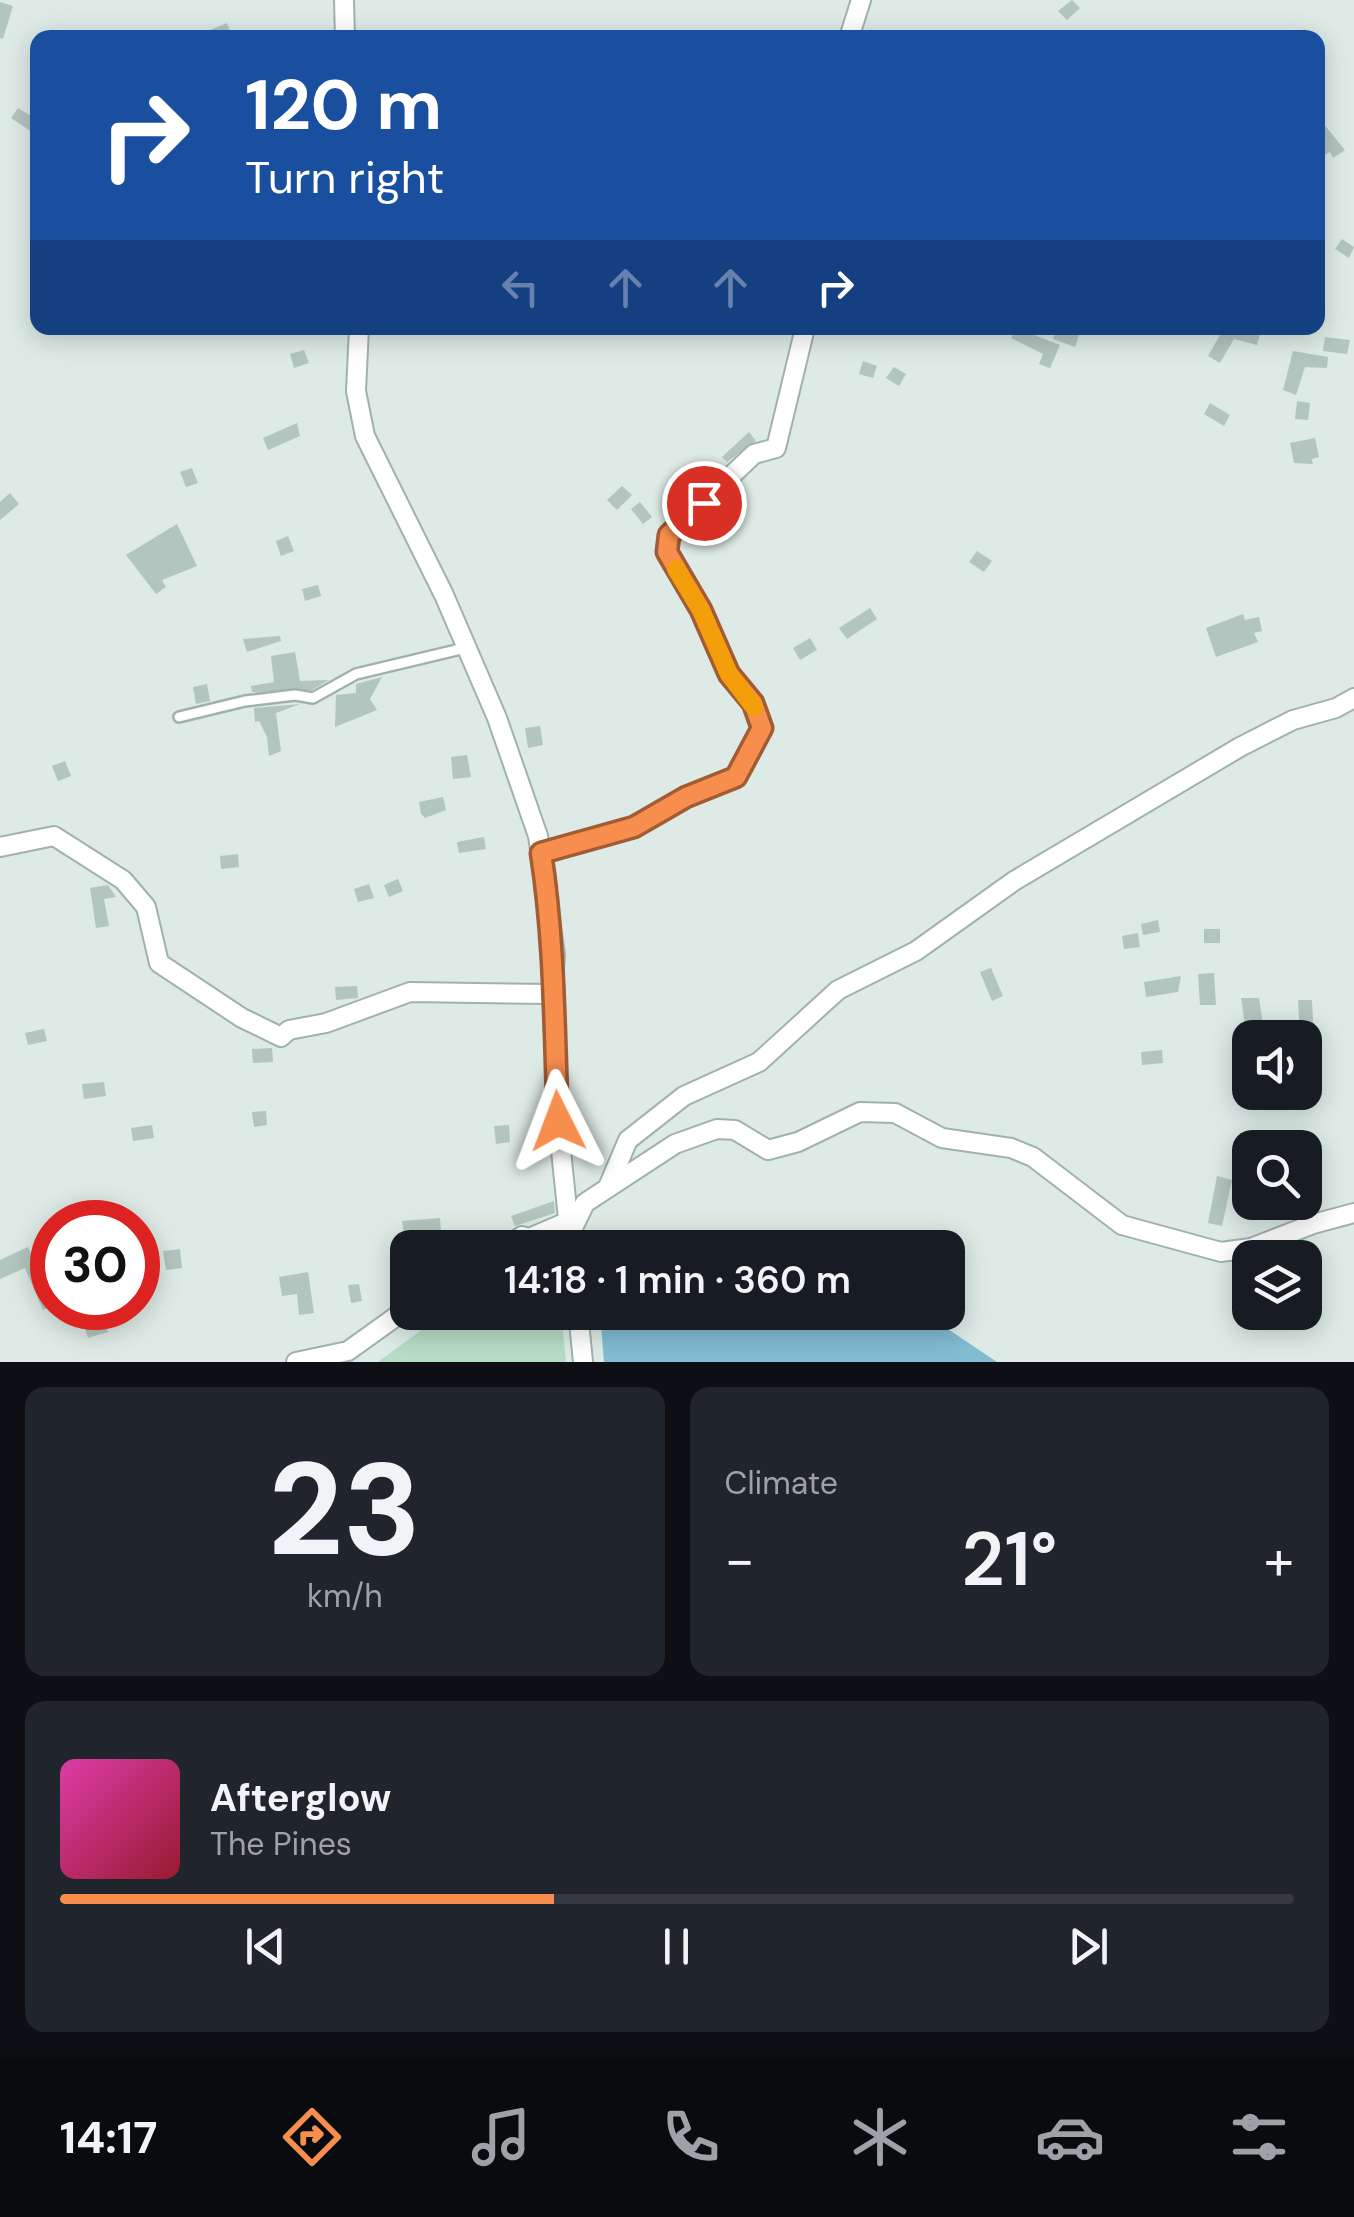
<!DOCTYPE html>
<html lang="en">
<head>
<meta charset="utf-8">
<style>
  :root { --surface:#171b24; --page:#20242c; --text:#f1f3f6; --muted:#9ea1a6; --line:#363941; --accent:#f88e4e }
  body { margin:0; font-family:"DM Sans",sans-serif; background:var(--page); color:var(--text); height:100vh; display:flex; flex-direction:column; font-size:38px; white-space:nowrap }
  * { box-sizing:border-box; margin:0 }
  p { font-size:32px; color:var(--muted) }
  .icon { flex:none; width:55px; height:55px; fill:none; stroke:currentColor; stroke-width:2; stroke-linecap:round; stroke-linejoin:round }
  .map { position:relative; height:1362px; overflow:hidden }
  .drawer { display:flex; flex-direction:column; gap:25px; padding:25px; background:#0d0f14; flex:1 }
  .drawer>* { flex:none }
  .hud { position:absolute; left:30px; top:30px; width:1295px; height:305px; border-radius:20px; box-shadow:0 5px 25px #0003; background:#1a4fa0; color:#fff; overflow:hidden }
  .buttons { position:absolute; left:1232px; top:1020px; display:grid; gap:20px }
  .buttons a { display:grid; place-items:center; width:90px; height:90px; border-radius:20px; background:var(--surface); box-shadow:0 5px 25px #0003; font-size:50px }
  .speed { position:absolute; left:30px; top:1200px; display:flex; gap:20px; font-size:50px; font-weight:700; text-align:center }
  .speed>* { display:grid; place-content:center; width:130px; height:130px; border-radius:50%; background:var(--surface); box-shadow:0 5px 25px #0003; line-height:1 }
  .speed .limit { border:15px solid #d22; background:#fff; color:#111 }
  .pin { position:absolute; display:grid; place-items:center; width:85px; height:85px; color:#fff; margin:-42px; border:5px solid #fff; border-radius:50%; box-shadow:0 2px 10px #0007 }
  .me { position:absolute; width:110px; margin:-55px; rotate:357deg; stroke-linejoin:round; filter:drop-shadow(0 0 8px #0008) }
  .turn { display:flex; align-items:center; gap:35px; height:210px; padding:0 50px; font-size:45px }
  .turn .icon { width:130px; height:130px; stroke-width:2.5 }
  .turn b { display:block; font-size:70px; line-height:85px }
  .lanes { display:flex; align-items:center; height:95px; padding:0 50px; background:#0003; justify-content:center; gap:50px; direction:ltr }
  .lanes .off { opacity:.35 }
  .big { font-size:75px; font-weight:600; line-height:1.1 }
  .drawer .card { flex:1; display:flex; flex-direction:column; justify-content:center; gap:15px; min-width:0; padding:0 35px; border-radius:20px; background:var(--page) }
  .drawer .dial { align-items:center; gap:0 }
  .dial b { font-size:130px; line-height:1 }
  .song { display:flex; align-items:center; gap:30px }
  .cover { width:120px; height:120px; border-radius:15px; background:linear-gradient(135deg,hsl(320 70% 55%),hsl(350 70% 35%)) }
  .played { height:10px; border-radius:5px; background:linear-gradient(90deg,var(--accent) 40%,var(--line) 40%) }
  .keys { display:flex; justify-content:space-around; direction:ltr }
  .heat { display:flex; justify-content:space-between; align-items:center; font-size:55px; direction:ltr }
  .drawer .tiles { flex:1; display:grid; gap:25px; grid-template-columns:1fr 1fr }
  .card:last-child { grid-column:span 2 }
  .trip { position:absolute; left:390px; top:1230px; width:575px; height:100px; border-radius:20px; background:var(--surface); box-shadow:0 5px 25px #0003; font-weight:600; line-height:100px; text-align:center }
  .tab-bar { display:flex; height:160px; justify-content:space-around; align-items:center; background:#090b0e; color:var(--muted) }
  .tab-bar .icon { width:70px; height:70px }
  .tab-bar .on { color:var(--accent) }
  .tab-bar b { font-size:45px; color:var(--text) }
  .map>svg:first-child { display:block }
  .green { fill:#b5ddc5 }
  .water { fill:#82bbd2 }
  .building { fill:#b3c5bf }
  .lines { fill:none; stroke-linecap:round; stroke-linejoin:round }
  .service-casing { stroke:#a0b2ae; stroke-width:14 }
  .minor-casing { stroke:#a0b2ae; stroke-width:22 }
  .service { stroke:#fff; stroke-width:9 }
  .minor { stroke:#fff; stroke-width:18 }
  .route-casing { stroke:#a15c33; stroke-width:25 }
  .route { stroke:#f88e4e; stroke-width:18 }
  .slow { stroke:#f59e0b; stroke-width:18 }
</style>
</head>
<body>
<div class="map">
<svg width="1354" height="1362" viewBox="0 0 1354 1362">
  <rect width="100%" height="100%" fill="#ddeae6"/>
  <path class="green" d="M446,1312l115,1 5,49h-188z"/>
  <path class="water" d="M600,1313h324l73,49h-393z"/>
  <path class="building" d="M1072,0l8,8 -13,12 -9,-9z
    M0,2l13,4 -10,33 -3,-1z
    M227,23l6,15h-40v-1z
    M18,108l20,12v16l-27,-18z
    M1318,117l27,33 -12,8 -3,-6 -12,6z
    M1342,239l12,8 -5,11 -14,-9z
    M1016,328l44,17 -10,23 -11,-4 4,-10 -32,-16z
    M1057,328l22,7 -4,12 -22,-8z
    M1206,328h42l13,3 -4,14 -23,-6 -14,24 -12,-7 12,-21 -14,-3z
    M1325,337l25,3 -3,14 -24,-3z
    M304,350l5,13 -15,5 -4,-14z
    M1293,351l35,6 -1,11 -22,-1 -9,28 -13,-5z
    M863,361l14,5 -4,12 -14,-4z
    M894,367l12,7 -7,12 -13,-8z
    M1297,401l13,2 -2,17 -13,-1z
    M1210,403l20,12 -6,11 -20,-12z
    M297,423l3,13 -32,14 -5,-12z
    M749,432l7,9 -29,21 -5,-5z
    M1315,438l4,19 -7,2 1,5 -19,-1 -4,-20z
    M192,468l6,15 -12,4 -6,-15z
    M622,486l10,9 -15,15 -10,-10z
    M10,493l9,11 -19,16v-18z
    M640,502l12,15 -9,7 -12,-15z
    M177,524l20,42 -35,14 4,7 -10,7 -30,-39z
    M288,536l6,15 -13,5 -5,-15z
    M977,551l15,10 -8,11 -15,-10z
    M318,585l3,11 -16,5 -3,-12z
    M870,608l7,11 -30,20 -8,-11z
    M1243,614l2,6 14,-3 3,14 -8,2 4,9 -42,15 -10,-29z
    M280,636l1,5 -34,11 -4,-13z
    M810,638l7,12 -17,10 -7,-12z
    M295,652l5,29 29,-1 -17,10 -60,2 -1,-6 23,-4 -3,-26z
    M382,677l-12,22 7,11 -42,17 1,-32 20,-2v-9z
    M207,684l3,17 -14,3 -3,-17z
    M300,704l-24,9 5,38 -12,5 -2,-19 -8,-16 -4,1 -1,-14z
    M540,726l3,19 -15,3 -3,-20z
    M467,755l4,22 -18,2 -2,-22z
    M65,761l6,15 -13,5 -6,-15z
    M443,797l3,13 -21,8 -4,-4 -2,-12z
    M484,837l2,12 -27,4 -2,-11z
    M238,854l1,13 -18,2 -1,-13z
    M398,879l5,12 -14,6 -5,-12z
    M369,884l5,14 -16,4 -4,-13z
    M108,885l8,12 -12,2 5,27 -13,2 -6,-40z
    M1158,920l2,12 -17,3 -2,-11z
    M1204,929h16v14h-16z
    M1138,933l2,14 -16,2 -2,-13z
    M991,968l12,28 -11,5 -12,-29z
    M1214,973l2,32h-16l-2,-31z
    M1181,976l-3,16 -32,5 -2,-15z
    M357,986l1,12 -22,2 -1,-13z
    M1241,998h18l6,40h-18z
    M1298,1000h14l2,38h-14z
    M44,1029l3,12 -19,4 -3,-12z
    M272,1048l1,14 -20,1 -1,-14z
    M1162,1050l1,13 -21,2 -1,-13z
    M104,1082l2,14 -22,3 -2,-15z
    M266,1111l1,14 -13,2 -2,-15z
    M152,1125l2,13 -21,3 -2,-13z
    M509,1125l1,17 -14,2 -2,-18z
    M1217,1176l15,4 -10,46 -14,-3z
    M554,1201l1,12 -40,13 -4,-10z
    M440,1218l1,14 -37,2 -2,-13z
    M28,1247l7,15 17,-7v51l-9,4 -18,-42 -25,11v-19z
    M180,1249l2,19 -16,2 -3,-19z
    M308,1272l6,41 -15,2 -2,-21 -15,2 -3,-19z
    M359,1284l3,17 -11,2 -3,-18z
    M104,1319l4,13 -20,6 -4,-13z"/>
  <g class="lines">
    <g class="service-casing">
      <path id="service" d="M179,717l66,-16 50,-6 18,3 43,-24 109,-26"/>
    </g>
    <g class="minor-casing">
      <path id="minor" d="M344,0l1,38
        M849,38l12,-38
        M359,328l-3,63 9,45 79,159 53,123 41,118 17,119 -3,39 6,127 13,127
        M0,847l54,-11 69,44 23,27 13,56 83,55 39,19 8,-7 37,-7 84,-31 142,2
        M541,853l93,-26 53,-30 49,-20 26,-49 -9,-25 -24,-29 -28,-64 -34,-58 2,-17 85,-81 22,-6 29,-120
        M608,1187l20,-47 56,-44 75,-34 79,-72 78,-39 98,-70 226,-134 53,-27 43,-12 18,-10
        M570,1234l15,-31 90,-59 42,-15 18,1 33,20 30,-8 62,-30 35,1 47,25 69,10 22,9 89,68 99,27 30,-4 62,-24 41,-11
        M503,1248l19,-12 7,2 40,-17
        M578,1312l5,50
        M296,1362l52,-11 60,-43"/>
    </g>
    <use href="#service" class="service"/>
    <use href="#minor" class="minor"/>
  </g>
  <g class="lines">
    <g class="route-casing">
      <path id="route" d="M558,1121c-4,-91 -3,-178 -17,-268l93,-26 52,-30 50,-20 26,-49 -9,-25 -24,-29 -28,-64 -34,-58 2,-17 35,-32"/>
    </g>
    <use href="#route" class="route"/>
    <path class="slow" d="M676,569l25,41 28,64 25,33"/>
  </g>
</svg>
<div class="buttons">
<a><svg class="icon" aria-label="sound" viewBox="0 0 24 24"><path d="M4 9h4l5-4v14l-5-4H4zM17 9q2 3 0 6"/></svg></a>
<a><svg class="icon" aria-label="search" viewBox="0 0 24 24"><circle cx="10" cy="10" r="6"/><path d="M15 15l6 6"/></svg></a>
<a><svg class="icon" aria-label="layers" viewBox="0 0 24 24"><path d="M12 4l9 5-9 5-9-5zM3 14l9 5 9-5"/></svg></a>
</div>
<div class="speed"><div class="limit">30</div></div>
<div class="pin" style="left:704px;top:503px;background:#d93025"><svg class="icon" aria-label="arrive" viewBox="0 0 24 24"><path d="M6 21V4h12l-3 4 3 4H6"/></svg></div>
<svg class="me" style="left:558px;top:1121px" viewBox="-20 -20 40 40"><path d="M0-17L14 15 0 8-14 15z" fill="#f88e4e" stroke="#fff" stroke-width="4"/></svg>
<div class="trip">14:18 · 1 min · 360 m</div>
<div class="hud">
<div class="turn"><svg class="icon" aria-label="right" viewBox="0 0 24 24"><path d="M7 20v-9h11M14 6l5 5-5 5"/></svg><div><b>120 m</b>Turn right</div></div>
<div class="lanes"><svg class="icon off" aria-label="left" viewBox="0 0 24 24"><path d="M17 20v-9H6M10 6l-5 5 5 5"/></svg><svg class="icon off" aria-label="ahead" viewBox="0 0 24 24"><path d="M12 20V5M6 11l6-6 6 6"/></svg><svg class="icon off" aria-label="ahead" viewBox="0 0 24 24"><path d="M12 20V5M6 11l6-6 6 6"/></svg><svg class="icon" aria-label="right" viewBox="0 0 24 24"><path d="M7 20v-9h11M14 6l5 5-5 5"/></svg></div>
</div>
</div>
<section class="drawer">
<div class="tiles">
<div class="card dial"><b>23</b><p>km/h</p></div>
<div class="card"><p>Climate</p>
<div class="heat"><a>−</a><b class="big">21°</b><a>+</a></div>
</div>
<div class="card">
<div class="song"><i class="cover"></i><div><b>Afterglow</b><p>The Pines</p></div></div>
<div class="played"></div>
<div class="keys"><svg class="icon" aria-label="previous" viewBox="0 0 24 24"><path d="M18 5L8 12l10 7zM5 5v14"/></svg><svg class="icon" aria-label="pause" viewBox="0 0 24 24"><path d="M8 5v14M16 5v14"/></svg><svg class="icon" aria-label="next" viewBox="0 0 24 24"><path d="M6 5l10 7-10 7zM19 5v14"/></svg></div>
</div>
</div>
</section>
<nav class="tab-bar">
<b>14:17</b>
<svg class="icon on" aria-label="directions" viewBox="0 0 24 24"><path d="M12 3l9 9-9 9-9-9zM9 14v-3h6M13 9l2 2-2 2"/></svg>
<svg class="icon" aria-label="music" viewBox="0 0 24 24"><path d="M9 18V5l10-2v13"/><circle cx="6" cy="18" r="3"/><circle cx="16" cy="16" r="3"/></svg>
<svg class="icon" aria-label="phone" viewBox="0 0 24 24"><path d="M5 4h4l2 5-3 2q2 4 5 5l2-3 5 2v4C11 20 4 13 5 4z"/></svg>
<svg class="icon" aria-label="climate" viewBox="0 0 24 24"><path d="M12 3v18M4 7l16 10M4 17L20 7"/></svg>
<svg class="icon" aria-label="car" viewBox="0 0 24 24"><path d="M5 17H2v-5l4-1 3-4h7l3 4 3 1v5h-3M9 17h6M6 11h13"/><circle cx="7" cy="17" r="2"/><circle cx="17" cy="17" r="2"/></svg>
<svg class="icon" aria-label="filters" viewBox="0 0 24 24"><path d="M4 7h16M4 17h16"/><circle cx="9" cy="7" r="2"/><circle cx="15" cy="17" r="2"/></svg>
</nav>
</body>
</html>
